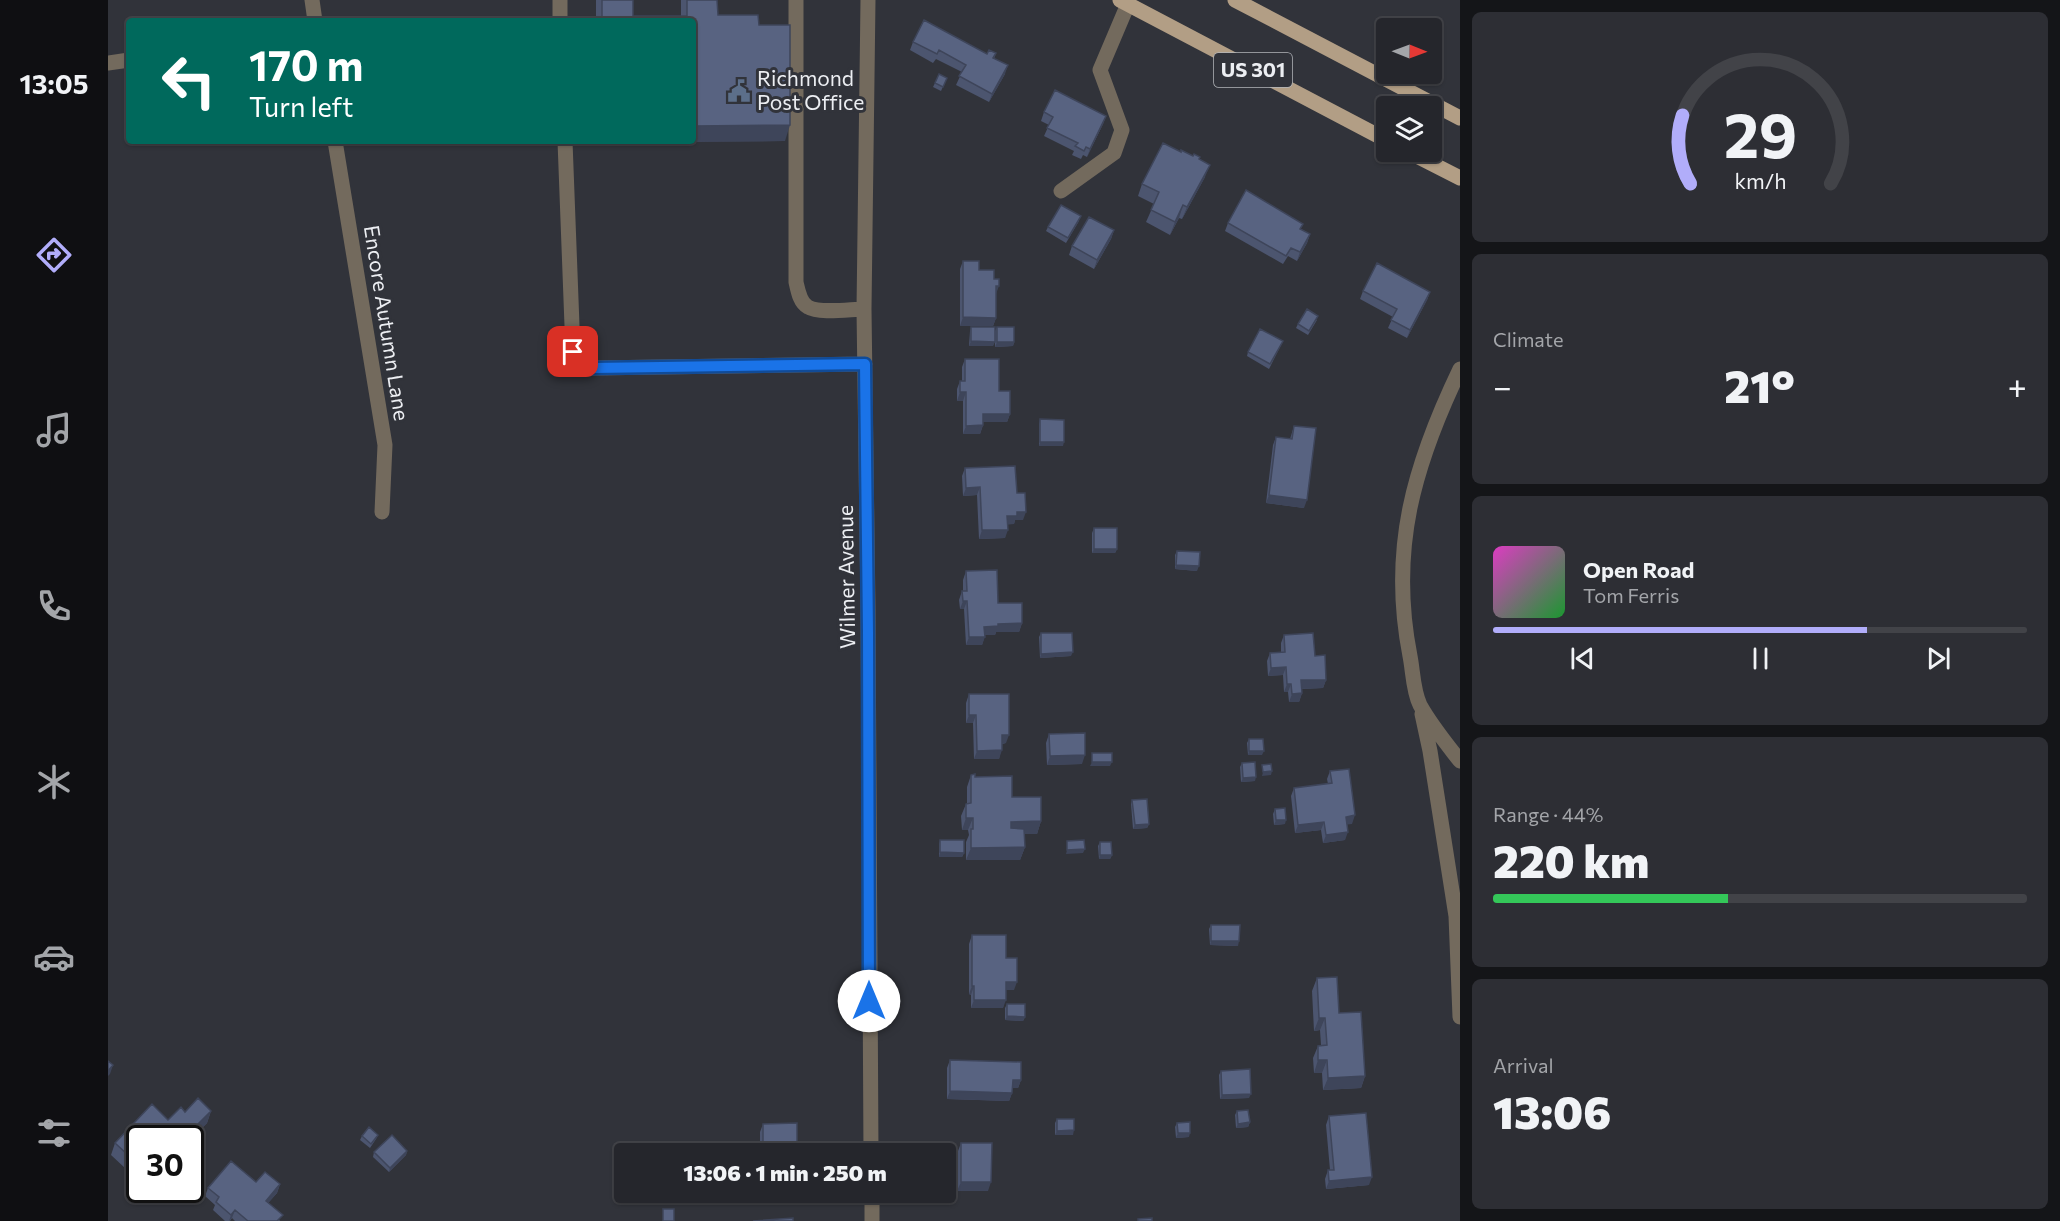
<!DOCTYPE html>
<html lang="en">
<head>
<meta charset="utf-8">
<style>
  :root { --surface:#25262c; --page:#2d2e34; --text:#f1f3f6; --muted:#a3a5a9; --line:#424348; --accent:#b1adfa }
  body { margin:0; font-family:Commissioner,sans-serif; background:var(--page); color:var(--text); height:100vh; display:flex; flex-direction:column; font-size:22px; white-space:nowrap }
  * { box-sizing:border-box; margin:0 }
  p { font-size:20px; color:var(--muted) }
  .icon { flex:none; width:33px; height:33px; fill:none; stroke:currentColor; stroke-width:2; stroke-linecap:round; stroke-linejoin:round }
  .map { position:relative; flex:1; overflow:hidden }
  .details { display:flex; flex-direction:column; gap:12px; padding:12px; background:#141518; width:600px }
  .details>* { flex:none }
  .hud { position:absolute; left:18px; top:18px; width:570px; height:126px; border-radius:6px; box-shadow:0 2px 4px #0004,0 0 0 2px var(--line); background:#00695c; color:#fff; overflow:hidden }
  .needle { width:39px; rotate:91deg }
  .controls { position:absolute; left:1268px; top:18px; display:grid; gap:12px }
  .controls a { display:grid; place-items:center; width:66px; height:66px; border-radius:6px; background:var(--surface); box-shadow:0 2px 4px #0004,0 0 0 2px var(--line); font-size:30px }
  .speed { position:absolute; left:18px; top:1125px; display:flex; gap:12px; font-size:30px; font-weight:700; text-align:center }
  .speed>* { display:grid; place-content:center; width:78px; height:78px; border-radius:50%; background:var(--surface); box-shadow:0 2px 4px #0004,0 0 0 2px var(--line); line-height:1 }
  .speed .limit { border:3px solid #111; border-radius:9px; background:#fff; color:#111 }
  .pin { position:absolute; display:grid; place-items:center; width:51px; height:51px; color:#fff; margin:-26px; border-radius:12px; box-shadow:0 3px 9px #0006 }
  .me { position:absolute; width:66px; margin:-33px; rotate:0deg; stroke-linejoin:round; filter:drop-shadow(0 0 4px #0008) }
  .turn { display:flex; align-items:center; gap:21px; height:126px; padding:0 24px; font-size:27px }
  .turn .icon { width:78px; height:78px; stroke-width:2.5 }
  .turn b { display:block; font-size:42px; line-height:51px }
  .big { font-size:45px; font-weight:800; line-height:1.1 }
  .details .tile { flex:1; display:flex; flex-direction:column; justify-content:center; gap:9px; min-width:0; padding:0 21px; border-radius:9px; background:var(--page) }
  .details .dial { align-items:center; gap:0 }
  .dial svg { height:156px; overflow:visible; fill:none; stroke:var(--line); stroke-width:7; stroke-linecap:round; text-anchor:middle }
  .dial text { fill:var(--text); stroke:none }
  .song { display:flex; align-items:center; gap:18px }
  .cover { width:72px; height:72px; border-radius:9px; background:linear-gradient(135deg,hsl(310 70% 55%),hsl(130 70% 35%)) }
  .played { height:6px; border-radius:3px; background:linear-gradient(90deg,var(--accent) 70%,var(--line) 70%) }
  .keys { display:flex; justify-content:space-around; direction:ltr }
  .heat { display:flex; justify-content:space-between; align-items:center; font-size:33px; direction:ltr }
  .charge { height:9px; border-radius:4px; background:linear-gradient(90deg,#34c759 44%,var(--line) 0) }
  .trip { position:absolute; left:506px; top:1143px; width:342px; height:60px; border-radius:6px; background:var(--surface); box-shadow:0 2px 4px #0004,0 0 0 2px var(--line); font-weight:800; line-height:60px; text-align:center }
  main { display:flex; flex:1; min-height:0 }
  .tab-bar { display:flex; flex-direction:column; width:108px; justify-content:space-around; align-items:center; background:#0f0f12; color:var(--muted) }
  .tab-bar .icon { width:42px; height:42px }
  .tab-bar .selected { color:var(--accent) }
  .tab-bar b { font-size:27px; color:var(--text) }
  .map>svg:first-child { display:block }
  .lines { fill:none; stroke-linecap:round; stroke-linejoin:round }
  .minor { stroke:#736a5d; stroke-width:15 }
  .major { stroke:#b29e85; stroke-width:15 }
  .wall { fill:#4c556f }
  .shaded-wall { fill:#3e455a }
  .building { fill:#586381; stroke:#3e455a; stroke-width:1.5 }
  .route-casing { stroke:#114b97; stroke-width:15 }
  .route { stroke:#1a73e8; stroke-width:10 }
  .labels { text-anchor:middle; stroke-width:6; stroke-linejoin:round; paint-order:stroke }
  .shield { fill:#31333a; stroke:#b4b6bb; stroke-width:1.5 }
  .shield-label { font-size:20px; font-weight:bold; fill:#eceef2 }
  .poi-label { font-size:21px; fill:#eceef2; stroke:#31333a; text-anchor:start }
  .street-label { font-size:21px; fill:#eceef2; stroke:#31333a }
</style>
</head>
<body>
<main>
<nav class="tab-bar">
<b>13:05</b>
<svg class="icon selected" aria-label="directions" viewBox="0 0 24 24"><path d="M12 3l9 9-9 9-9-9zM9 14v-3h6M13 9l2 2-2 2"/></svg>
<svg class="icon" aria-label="music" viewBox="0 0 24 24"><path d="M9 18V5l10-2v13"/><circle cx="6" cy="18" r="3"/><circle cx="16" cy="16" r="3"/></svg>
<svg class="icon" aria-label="phone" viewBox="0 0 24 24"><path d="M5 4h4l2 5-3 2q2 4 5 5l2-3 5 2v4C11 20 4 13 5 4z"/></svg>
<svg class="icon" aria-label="climate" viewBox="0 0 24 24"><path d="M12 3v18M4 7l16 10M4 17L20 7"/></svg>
<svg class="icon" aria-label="car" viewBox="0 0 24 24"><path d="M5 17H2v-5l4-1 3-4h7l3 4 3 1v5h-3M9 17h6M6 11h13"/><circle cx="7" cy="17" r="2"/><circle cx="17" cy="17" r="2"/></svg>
<svg class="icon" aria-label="filters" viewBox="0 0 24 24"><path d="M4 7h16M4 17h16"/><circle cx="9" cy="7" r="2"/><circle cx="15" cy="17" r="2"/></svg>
</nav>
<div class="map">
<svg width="1352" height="1221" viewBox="0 0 1352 1221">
  <rect width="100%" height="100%" fill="#31333a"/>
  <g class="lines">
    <path class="minor" d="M204,0l3,21
      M452,0v21
      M688,0v282c2,9 4,21 12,25 11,7 43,2 56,2
      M760,0l-4,309 4,300 3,545
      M0,63l21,-3
      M227,141l50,304 -3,67
      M457,141l8,211 6,12 14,4 272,-4
      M953,191l53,-38 8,-23 -22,-60 28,-66
      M1352,369c-46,96 -71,180 -50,287 3,15 3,35 10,49 11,20 26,38 40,56
      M1314,714l8,37 26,165 4,101
      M764,1192v29"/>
    <path class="major" d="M1012,0l266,140
      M1127,0l225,118
      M1301,152l51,26"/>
  </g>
  <path class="wall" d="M488,0h37v16h48v-16h36l1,15 41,10 26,116 -165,1v-1h73v-120h-97z
    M805,42l74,12 9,-1 -2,6 11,15 -16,28 -33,-17 6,-13 -26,-13 -3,4 -23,-13z
    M839,78l-6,13 -8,-4 2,-4z
    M936,112l62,4 -3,8 -16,33 -4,-2 -2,4 -9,-4 2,-4 -30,-15 5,-11 -8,-4z
    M1073,152l19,8 5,17 -23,42 -3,-1 -9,17 -24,-13 8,-18 -16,-8 4,-12z
    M971,221l-13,22 -20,-12 2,-4z
    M1120,223l73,6 9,5 -3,9 -10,18 -9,-5 -5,8 -58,-33z
    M1006,230l-3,9 -17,30 -25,-14 3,-9z
    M855,261l31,18 2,15v24l-3,8h-33v-57z
    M1255,291l67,1 -3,8 -20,38 -19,-10 5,-11 -33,-18z
    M1209,320l-9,15 -12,-7 2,-4z
    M863,327l24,4 2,-4 17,15 -1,4 -18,1v-9l-2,8h-24l1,-15z
    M1175,341l-14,28 -22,-13 1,-4z
    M857,359l34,32 11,23 -3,8h-24v3l-3,9h-17v-33h-6v-12l3,-8h2v-14z
    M932,419l23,27h-24v-22z
    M1186,426l10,82 -38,-5 7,-58 3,-8 14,2z
    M857,468l52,25 6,27h-8l-1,4h-7l-2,14 -26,1 -2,-44 -14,1 -1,-20z
    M986,528l23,21 -2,4h-23v-20z
    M1069,551l20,20 -22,-2v-14z
    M858,571l32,32 24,20 -3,9h-23l-1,3h-10l-3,10h-16l-2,-36h-4l-1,-9 3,-9h1v-11z
    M933,633l30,23 -31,2 -1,-21z
    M1176,635l31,21 11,24 -3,8 -22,1 1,4 -3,9h-10l-1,-10h-4l-1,-17 -15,1 -1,-15 3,-8 11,-1v-9z
    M861,694l37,49 -4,1 -3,15h-25l-1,-36h-7v-20z
    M941,734l33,30 -35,1 -1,-22z
    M1141,739l13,16h-14l-1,-12z
    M1134,763l13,18 -14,1 -1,-15z
    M1222,771l22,53h-5l-2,16 -22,3 -2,-13 -26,3 -4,-37 3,-8 34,-4 -1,-5z
    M863,775l41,22 29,24 -4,13h-12v13l-5,13h-54v-18l3,-7 -1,-5h-6l-1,-14 5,-12h1v-17z
    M1024,800l17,24 -2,4 -14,1 -2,-25z
    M1167,809l10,15 -11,1 -1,-11z
    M832,840l24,13 -2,4h-23v-13z
    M992,842l12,13 -2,4h-11l-1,-13z
    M1103,925l27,21 -28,-1 -1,-16z
    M864,935l34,23 8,32h-8l-3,18h-32v-13l-2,-1v-50z
    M1209,978l22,35 26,63 -4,12 -38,2 -1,-17h-8l-1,-15 5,-12 3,-1 -1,-15 -6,1 -2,-40z
    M899,1004l18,13 -2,4 -18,-1v-12z
    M842,1060l71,20 -3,8h-6v5l-3,8 -62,-2v-31z
    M1113,1071l28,27 -29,1 -1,-24z
    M103,1111l-4,12 -17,17v-2h-50v44l-29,-27 4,-12 53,-23 17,-8z
    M1129,1111l13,11 -2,5 -12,1 -1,-13z
    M1221,1116l40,69 -43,4 -1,-10 3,-9h2l-4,-45z
    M949,1119l16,16h-18v-12z
    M1069,1123l12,14 -13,1 -1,-11z
    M655,1124l34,30h-48l2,-6 9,-1v-15z
    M270,1135l-2,4 -6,9 -10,-8 2,-4z
    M853,1143l27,48h-31l1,-40z
    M299,1151l-1,4 -17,17 -16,-15 1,-5z
    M148,1182l24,2 -3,9 -9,10 12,18h-45l-3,-3 -2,3h-5l-12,-11 2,-5 -10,-9 3,-8z"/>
  <path class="shaded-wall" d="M900,65l-3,9 -16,28 3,-8z
    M998,116l-3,8 -16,33 3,-8z
    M682,125l-5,16 -165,1 1,-1h72v-15z
    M1102,165l-5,12 -23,42 5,-12z
    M1075,205l-4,13 -9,17 5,-13z
    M1006,230l-3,9 -17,30 3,-9z
    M1202,234l-3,9 -10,18 3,-9z
    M888,286h3l-3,8h-3z
    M1322,292l-3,8 -20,38 3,-8z
    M855,317l33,1 -3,8h-33z
    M863,341l24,1 -2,4h-24z
    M889,342h17l-1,4 -18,1z
    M852,392h6l-3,9h-6z
    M875,414h27l-3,8h-27z
    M875,425l-3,9h-17l3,-8z
    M932,442h24l-1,4h-24z
    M872,487l-3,8 -14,1 3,-8z
    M1161,495l38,5 -3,8 -38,-5z
    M909,512h9l-3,8h-8l-1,4 -10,1 3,-9z
    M874,530h26l-3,8 -26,1z
    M986,549h23l-2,4h-23z
    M1068,565l23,1 -2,5 -22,-2z
    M855,601h4l-3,8h-4z
    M914,623l-3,9h-23l-1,3h-14l3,-8 14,-3z
    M861,637h16l-3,8h-16z
    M965,652l-2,4 -31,2 1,-4z
    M1178,667l-3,8 -15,1 3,-8z
    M1193,680h25l-3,8 -25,1z
    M1179,684h4l-3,8h-4z
    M1194,693l-3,9h-10l3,-8z
    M861,715h7l-3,8h-7z
    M894,735h7l-3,8 -7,1z
    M894,750l-3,9h-25l3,-8z
    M1141,751h15l-2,4h-14z
    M977,755l-3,9 -35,1 3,-9z
    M984,762h20l-2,4h-20z
    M1164,771l-1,4 -9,1 1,-4z
    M1148,777l-1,4 -14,1 2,-4z
    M1247,815l-3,9 -9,1 3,-8z
    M858,818h7l-5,12h-6z
    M1168,820h10l-1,4 -11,1z
    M933,821l-4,13h-30l4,-12z
    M1216,822l-3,8 -26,3 3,-8z
    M1041,824l-2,4 -14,1 2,-4z
    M1240,832l-3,8 -22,3 3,-8z
    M917,847l-5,13h-54l5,-12z
    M977,849l-2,4 -17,1 1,-4z
    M832,852l24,1 -2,4h-23z
    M992,855h12l-2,4h-11z
    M1103,941h28l-1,5 -28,-1z
    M898,982h11l-3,8h-11z
    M864,986h2l-3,9 -2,-1z
    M866,1000h32l-3,8h-32z
    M899,1016l18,1 -2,4 -18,-1z
    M1211,1018h6l-5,12 -6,1z
    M1210,1060h9l-5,13h-8z
    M5,1065l-3,9 -2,2v-5z
    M1257,1076l-4,12 -38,2 5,-12z
    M905,1080h8l-3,8h-8z
    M842,1091l62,2 -3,8 -62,-2z
    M1143,1094l-2,4 -29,1 2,-4z
    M103,1111l-4,12 -17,17v-2h-6z
    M1142,1122l-2,5 -12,1 2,-4z
    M966,1130l-1,5h-18l2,-4z
    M1070,1133h12l-1,4 -13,1z
    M299,1151l-1,4 -17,17 1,-4z
    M1264,1177l-3,8 -43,4 3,-8z
    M853,1182h30l-3,9h-31z
    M172,1184l-3,9 -14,16 3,-8z
    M127,1210l-3,8 -3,3 2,-6z"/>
  <path class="building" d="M494,0h31v16h54v-16h30l1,15h40l1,10h31v100l-97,1v-105h-91z
    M816,20l63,34 2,-4 7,3 -3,5 15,7 -16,29 -33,-18 7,-11 -27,-15 -2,4 -24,-12z
    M831,74l8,4 -4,9 -8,-4z
    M947,90l51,26 -16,33 -4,-2 -2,4 -9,-5 3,-3 -31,-15 6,-11 -9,-5z
    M1055,143l18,9v-2l12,6 1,-2 6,3 -1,2 11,6 -23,42 -4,-2 -8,17 -24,-12 8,-18 -17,-8z
    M1138,190l57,34 -3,5 10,5 -10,18 -9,-4 -5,8 -58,-33z
    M953,205l20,11 -13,22 -20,-11z
    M981,217l25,13 -17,30 -25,-14z
    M855,261h16v9h15v9h5v7h-3v32l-33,-1z
    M1269,263l53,29 -20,38 -19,-10 6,-11 -34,-18z
    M1199,309l11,7 -9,15 -11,-7z
    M863,327h24v15l-24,-1z
    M889,327h17v15h-17z
    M1152,329l23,12 -13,23 -22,-12z
    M857,359h34v32h11v23h-27v11l-17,1v-34h-6v-11h5z
    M932,419l24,1v22h-24z
    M1186,426l22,2 -9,72 -38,-5 7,-58 16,2z
    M907,466l2,27h8l1,19h-9v4h-10l1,14h-26l-2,-43 -14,1 -1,-20z
    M986,528h23v21h-23z
    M1069,551l23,1 -1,14 -23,-1z
    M889,570l1,33h24v20l-24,1v2l-14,1 1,10h-16l-2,-36h-4l-1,-10h5l-1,-20z
    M933,633h31l1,19 -32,2z
    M1205,633l2,23 10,-1 1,25h-25l1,13 -10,1 -1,-10h-4l-1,-17 -15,1 -1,-15 15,-1 -1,-17z
    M861,694h40v41h-7v15l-25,1 -1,-36h-7z
    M977,733v22l-35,1 -1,-22z
    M1141,739h14l1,12h-15z
    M984,753h20v9h-20z
    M1147,762l1,15 -13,1 -1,-15z
    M1163,764l1,7 -9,1 -1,-7z
    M1241,769l6,46 -9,2 2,15 -22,3 -2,-13 -26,3 -4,-37 38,-5 -2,-12z
    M867,774v3l37,-1v21h29v24l-30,1v6l13,1 1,18 -54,1v-19h2v-11h-7v-14l5,-1v-28z
    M1039,799l2,25 -14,1 -3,-25z
    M1177,808l1,12h-10l-1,-11z
    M832,840h24v13l-24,-1z
    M976,840l1,9 -18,1v-9z
    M992,842h11l1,13h-12z
    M1103,925h29l-1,16h-28z
    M864,935h34v23h11v24h-11v18h-32v-14h-2z
    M1229,977l2,36 22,-1 4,64 -37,2 -1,-18h-9v-14l9,-1 -2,-27h-6l-2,-40z
    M899,1004h18v13l-18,-1z
    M842,1060l71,2v18h-8l-1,13 -62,-2z
    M0,1061l5,4 -5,6z
    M1142,1069l1,25 -29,1 -1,-24z
    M90,1098l13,13 -27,27h-44v28l-25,-23 37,-39 16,16 13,-13 4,5z
    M1140,1110l2,12 -12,2 -1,-13z
    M1258,1113l6,64 -43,4 -1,-11h6l-5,-54z
    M949,1119h17v11l-17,1z
    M1082,1122v11h-12l-1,-10z
    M689,1123v31h-46v-6l12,-1v-23z
    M261,1127l9,8 -7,9 -9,-8z
    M284,1135l15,16 -17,17 -16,-16z
    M853,1143h31l-1,39h-30z
    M123,1161l25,21 9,-10 15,12 -14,17 17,14 -6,6h-29l-13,-11 -4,5 -15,-13 3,-5 -11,-9z
    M555,1209h11v12h-11z
    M685,1218v3h-40z
    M1044,1218v3h-14v-2z"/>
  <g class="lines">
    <g class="route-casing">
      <path id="route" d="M465,352l6,12 14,4 272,-4 3,268 1,369"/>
    </g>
    <use href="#route" class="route"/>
  </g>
  <defs>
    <g id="civic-bare" transform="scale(1.8)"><path d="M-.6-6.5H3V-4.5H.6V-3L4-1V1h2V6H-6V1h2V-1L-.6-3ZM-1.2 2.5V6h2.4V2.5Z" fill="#5c6f8a" stroke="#31333a" stroke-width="2.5" paint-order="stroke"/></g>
  </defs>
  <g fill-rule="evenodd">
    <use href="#civic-bare" x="631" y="91"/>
  </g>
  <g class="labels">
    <rect class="shield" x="1106" y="53" width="78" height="34" rx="4.5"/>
    <g class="shield-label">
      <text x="1145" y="77">US 301</text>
    </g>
    <g class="poi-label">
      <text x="649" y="86">Richmond<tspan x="649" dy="24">Post Office</tspan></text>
    </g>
    <g class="street-label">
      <text transform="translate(278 323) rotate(81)" y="7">Encore Autumn Lane</text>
      <text transform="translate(739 577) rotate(-91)" y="7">Wilmer Avenue</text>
    </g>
  </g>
</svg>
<div class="controls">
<a><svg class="needle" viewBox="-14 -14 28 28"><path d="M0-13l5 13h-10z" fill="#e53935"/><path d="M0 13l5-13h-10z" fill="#a3a5a9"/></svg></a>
<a><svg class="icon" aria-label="layers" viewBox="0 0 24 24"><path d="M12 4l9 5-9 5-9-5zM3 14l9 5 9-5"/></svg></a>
</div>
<div class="speed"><div class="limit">30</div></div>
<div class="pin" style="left:465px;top:352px;background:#d93025"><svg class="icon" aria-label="arrive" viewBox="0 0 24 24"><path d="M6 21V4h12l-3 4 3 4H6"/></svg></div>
<svg class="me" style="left:761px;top:1001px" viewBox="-20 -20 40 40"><circle r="19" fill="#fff"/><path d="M0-13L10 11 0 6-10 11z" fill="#1a73e8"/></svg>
<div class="trip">13:06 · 1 min · 250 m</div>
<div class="hud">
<div class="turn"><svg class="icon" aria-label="left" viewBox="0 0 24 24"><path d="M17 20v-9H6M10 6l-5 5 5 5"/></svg><div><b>170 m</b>Turn left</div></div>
</div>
</div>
<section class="details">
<div class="tile dial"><svg viewBox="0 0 100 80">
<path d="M14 69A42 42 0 1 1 86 69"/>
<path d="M14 69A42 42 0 0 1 10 34" stroke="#b1adfa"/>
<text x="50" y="56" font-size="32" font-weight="700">29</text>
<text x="50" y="72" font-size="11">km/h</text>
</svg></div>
<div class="tile"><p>Climate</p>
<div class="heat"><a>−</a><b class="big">21°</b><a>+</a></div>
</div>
<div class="tile">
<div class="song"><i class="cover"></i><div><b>Open Road</b><p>Tom Ferris</p></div></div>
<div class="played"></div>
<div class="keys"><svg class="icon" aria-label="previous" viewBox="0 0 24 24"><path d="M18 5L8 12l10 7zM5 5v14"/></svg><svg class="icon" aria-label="pause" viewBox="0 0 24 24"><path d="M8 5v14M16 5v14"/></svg><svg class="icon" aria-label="next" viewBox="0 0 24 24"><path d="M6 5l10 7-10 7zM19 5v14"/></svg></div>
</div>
<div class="tile"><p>Range · 44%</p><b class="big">220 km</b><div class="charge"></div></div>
<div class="tile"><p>Arrival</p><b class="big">13:06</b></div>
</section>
</main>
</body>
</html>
